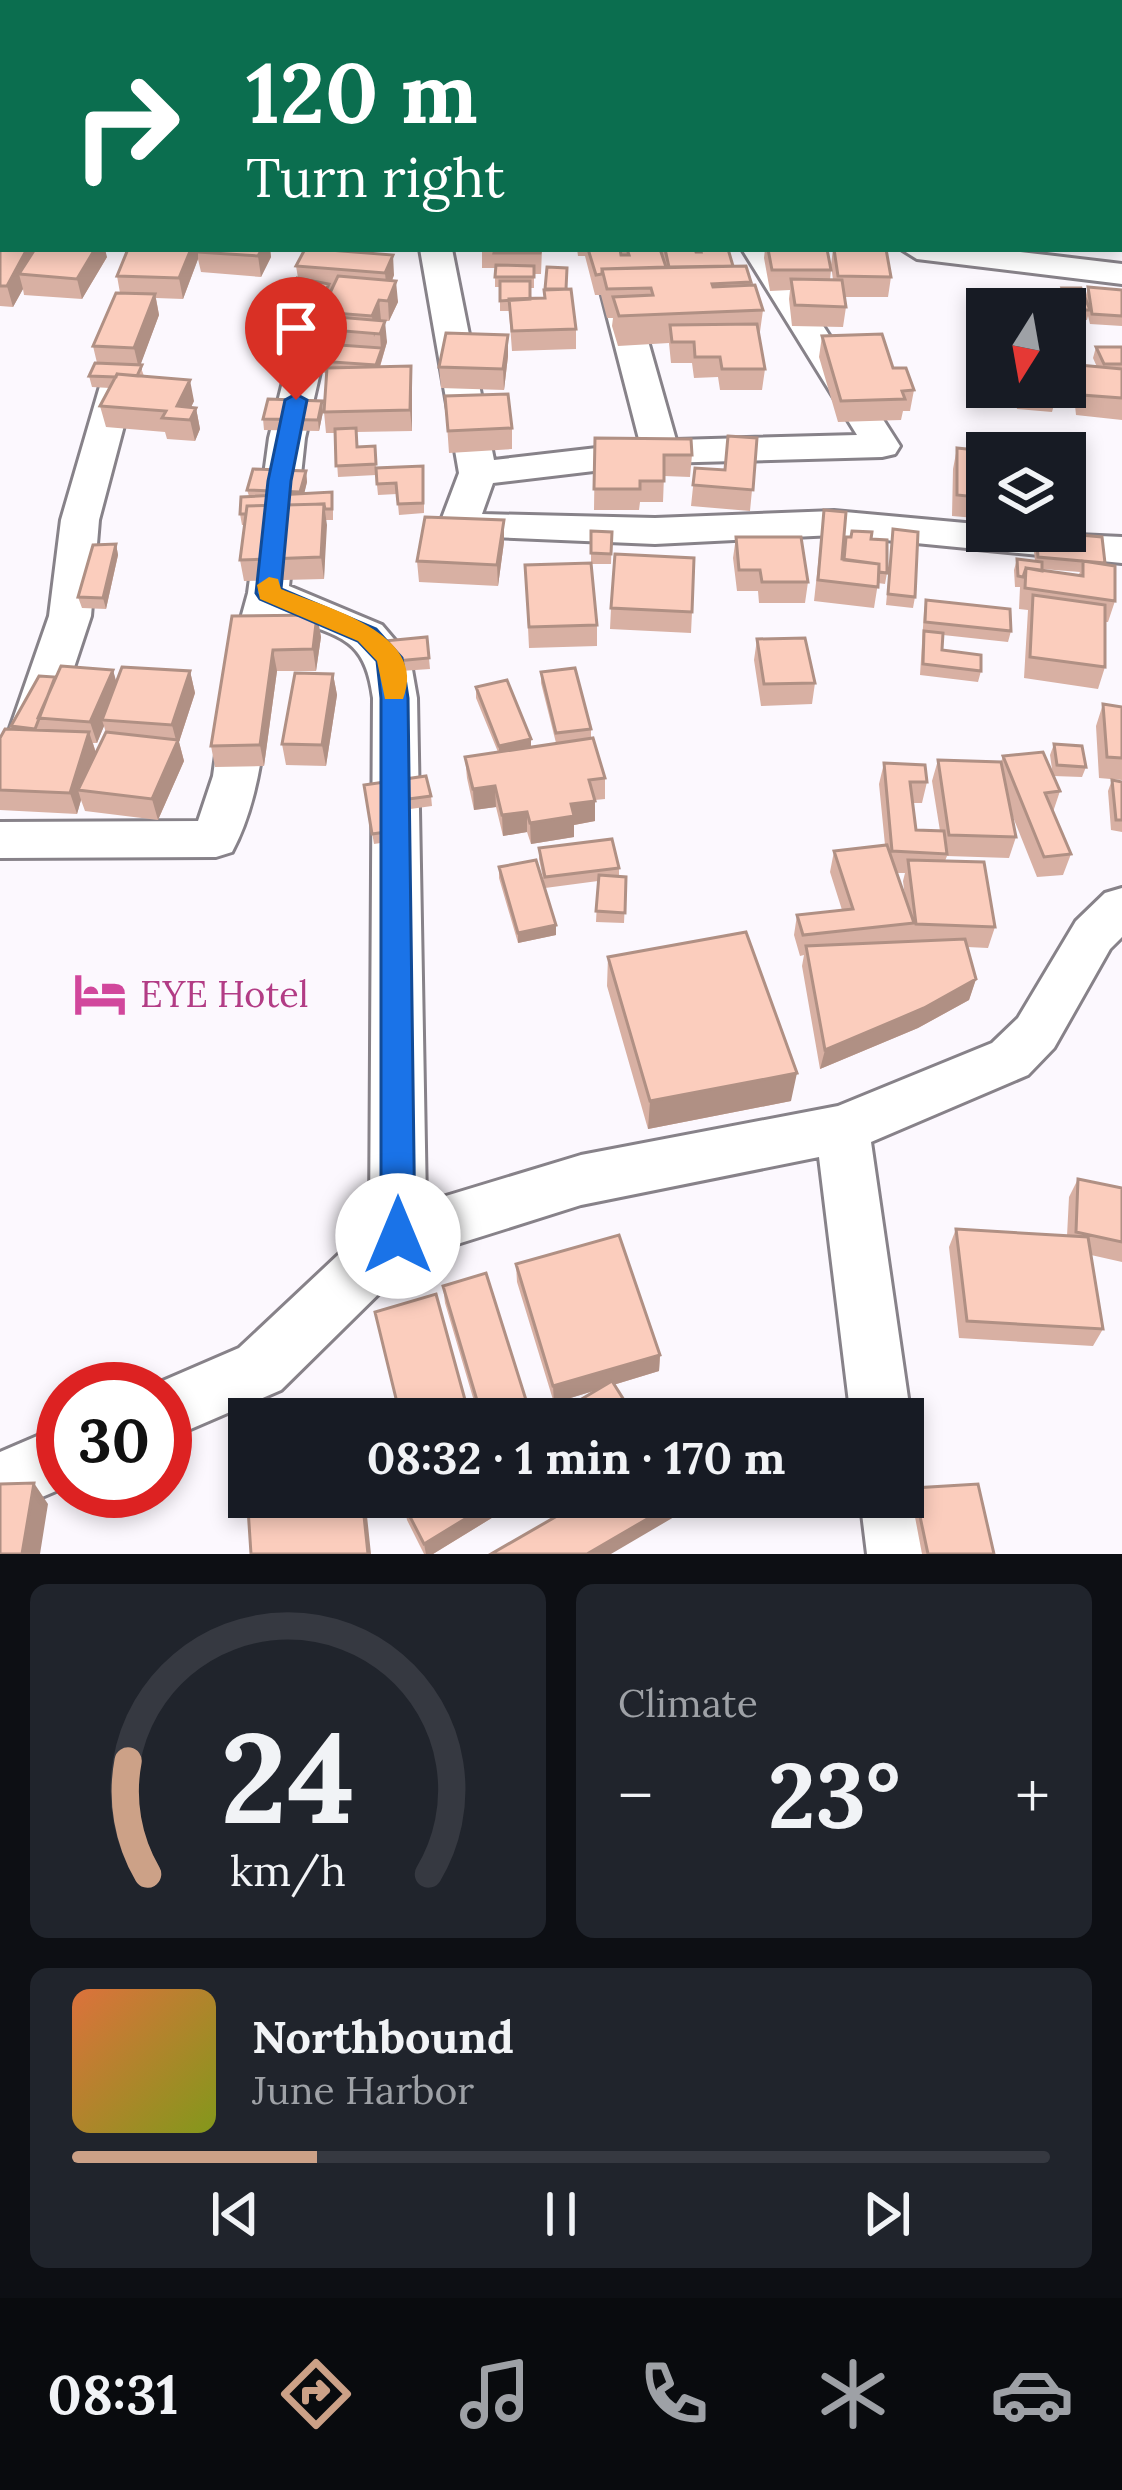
<!DOCTYPE html>
<html lang="en">
<head>
<meta charset="utf-8">
<style>
  :root { --surface:#171b24; --page:#20242c; --text:#f1f3f6; --muted:#9ea1a6; --line:#363941; --accent:#cca187 }
  body { margin:0; font-family:Lora,serif; background:var(--page); color:var(--text); height:100vh; display:flex; flex-direction:column; font-size:45px; white-space:nowrap }
  * { box-sizing:border-box; margin:0 }
  p { font-size:39px; color:var(--muted) }
  .icon { flex:none; width:66px; height:66px; fill:none; stroke:currentColor; stroke-width:2; stroke-linecap:round; stroke-linejoin:round }
  .map { position:relative; height:1554px; overflow:hidden }
  .panel { display:flex; flex-direction:column; gap:30px; padding:30px; background:#0d0f14; flex:1 }
  .panel>* { flex:none }
  .banner { position:absolute; left:0px; top:0px; width:1122px; height:252px; box-shadow:0 6px 18px #0003; background:#0b6e4f; color:#fff; overflow:hidden }
  .needle { width:78px; rotate:191deg }
  .tools { position:absolute; left:966px; top:288px; display:grid; gap:24px }
  .tools a { display:grid; place-items:center; width:120px; height:120px; border-radius:0px; background:var(--surface); box-shadow:0 6px 18px #0003; font-size:60px }
  .speed { position:absolute; left:36px; top:1362px; display:flex; gap:24px; font-size:60px; font-weight:700; text-align:center }
  .speed>* { display:grid; place-content:center; width:156px; height:156px; border-radius:50%; background:var(--surface); box-shadow:0 6px 18px #0003; line-height:1 }
  .speed .limit { border:18px solid #d22; background:#fff; color:#111 }
  .pin { position:absolute; display:grid; place-items:center; width:102px; height:102px; color:#fff; margin:-123px -51px; border-radius:50% 50% 50% 0; rotate:-45deg; box-shadow:0 0 12px #0007 }
  .pin .icon { rotate:45deg }
  .me { position:absolute; width:132px; margin:-66px; rotate:0deg; stroke-linejoin:round; filter:drop-shadow(0 0 9px #0008) }
  .turn { display:flex; align-items:center; gap:42px; height:252px; padding:0 48px; font-size:54px }
  .turn .icon { width:156px; height:156px; stroke-width:2.5 }
  .turn b { display:block; font-size:84px; line-height:102px }
  .big { font-size:90px; font-weight:700; line-height:1.1 }
  .panel .tile { flex:1; display:flex; flex-direction:column; justify-content:center; gap:18px; min-width:0; padding:0 42px; border-radius:18px; background:var(--page) }
  .panel .dial { align-items:center; gap:0 }
  .dial svg { height:312px; overflow:visible; fill:none; stroke:var(--line); stroke-width:7; stroke-linecap:round; text-anchor:middle }
  .dial text { fill:var(--text); stroke:none }
  .song { display:flex; align-items:center; gap:36px }
  .cover { width:144px; height:144px; border-radius:18px; background:linear-gradient(135deg,hsl(20 70% 55%),hsl(70 70% 35%)) }
  .played { height:12px; border-radius:6px; background:linear-gradient(90deg,var(--accent) 25%,var(--line) 25%) }
  .keys { display:flex; justify-content:space-around; direction:ltr }
  .heat { display:flex; justify-content:space-between; align-items:center; font-size:66px; direction:ltr }
  .panel .tiles { flex:1; display:grid; gap:30px; grid-template-columns:1fr 1fr }
  .tile:last-child { grid-column:span 2 }
  .trip { position:absolute; left:228px; top:1398px; width:696px; height:120px; border-radius:0px; background:var(--surface); box-shadow:0 6px 18px #0003; font-weight:700; line-height:120px; text-align:center }
  .tabs { display:flex; height:192px; justify-content:space-around; align-items:center; background:#090b0e; color:var(--muted) }
  .tabs .icon { width:84px; height:84px }
  .tabs .active { color:var(--accent) }
  .tabs b { font-size:54px; color:var(--text) }
  .map>svg:first-child { display:block }
  .lines { fill:none; stroke-linecap:round; stroke-linejoin:round }
  .street-casing { stroke:#878289; stroke-width:6 }
  .street { fill:#fff; fill-rule:evenodd }
  .wall { fill:#d8b0a3; fill-rule:evenodd }
  .shaded-wall { fill:#b09084 }
  .building { fill:#fbcdbd; stroke:#b09084; stroke-width:3 }
  .route { fill:#1a73e8; stroke:#114b97; stroke-width:3 }
  .slow { fill:#f59e0b }
  .labels { text-anchor:middle; stroke-width:12; stroke-linejoin:round; paint-order:stroke }
  .hotel-label { font-size:36px; fill:#b23c85; stroke:#fcf8fe; text-anchor:start }
</style>
</head>
<body>
<div class="map">
<svg width="1122" height="1554" viewBox="0 0 1122 1554">
  <rect width="100%" height="100%" fill="#fcf8fe"/>
  <g class="lines">
    <g class="street-casing">
      <path id="street" d="M0,164h3v18h-3z
        M316,249h32l-43,189 -16,148 93,39 28,33 7,40 9,504 155,-47 257,-49 154,-63 26,-25 58,-97 29,-28 17,-5v49l-12,12 -56,99 -26,27 -157,67 40,277 -8,20v-20h-52l-32,-262 -238,48 -165,52 -135,133 -116,50v-51h-21l95,-41 131,-123 3,-527c-8,-64 -36,-60 -90,-83 -19,76 -13,166 -51,237l-16,5 -216,1v-36l198,-1 15,-45 16,-114 19,-69 21,-155z
        M420,249h32l42,211 146,-17 -50,-194h32l54,191 181,-5 -115,-186h32l126,197 -5,8 -13,3 -221,6 -168,20 -11,31 173,4 179,-7 153,14v6l135,6v26l-288,-28 -179,9 -211,-9 -5,-9 20,-53z
        M901,249h95l126,15v20l-205,-25z
        M122,359l12,3 5,7 -40,151 -8,96 -39,118 -6,11 -16,5 -16,-5 -6,-11 41,-118 12,-96 44,-151 5,-7z
        M63,1425v63l-63,27v-63z
        M903,1471l10,4 9,22 9,57h-64l-7,-57h43z"/>
    </g>
    <use href="#street" class="street"/>
  </g>
  <path class="wall" d="M3,189v60l104,8 -25,42 -58,-4 -1,-6 -10,18 -13,-1v-112z
    M199,249h71l1,8 -10,20 -60,-5 -3,-13 -15,40 -27,-1 3,17 -19,50 4,11 50,25 -3,6 5,1 4,21 -5,12 -28,-2 -2,-7 -59,-5 -6,-21 10,-18 -18,-1 -3,-11 8,-13 -4,-17 27,-53 -3,-17z
    M305,249h67l-1,3 -33,-1 56,24 -2,6 6,21 -9,19h-8l6,21 -7,25 31,-1 1,65 -56,1 1,15 18,-1 1,22 48,9v36l-25,2 -2,-21 -19,1 -2,-20 -38,2 -3,-44h-9l-2,-21 3,-39 -22,-2 -2,-11 5,-11 -33,-3 -3,-21 20,-28 -1,-7 7,-12 -2,-12z
    M482,249h60l-1,25h-7v14h-4v11l14,-1v-8l23,-1 9,40v20l-64,2 -3,-40h-9v-24h-5v-19h-13z
    M577,249h43l1,6 2,-6h105l5,17 18,16v4l12,24 -4,29 6,30 -3,21h-42l-2,-13 -24,1 -2,-15h-21l-2,-20 -51,3 -6,-20 1,-8h-6l-6,-23h-6l-10,-39h-7z
    M765,249h62l4,21 -1,10h3l-2,-15 2,-16h53l5,28 -3,20h-43l1,10 -3,20 -51,-1 -3,-27 1,-9 -20,1 -6,-33z
    M1088,287l34,3v36l-32,-2 -2,-8 -1,4 -19,1 -9,-22 3,-11 23,11z
    M508,335v21l-4,34 -63,-2 -2,-21z
    M822,336l71,32 21,22 -4,21h-7l-2,9 -63,2 -19,-65z
    M1096,347h26v73l-46,-5 -3,-29 6,-21 18,2 -4,-9z
    M1015,387h34l6,14 -3,11 -35,-3 -3,-16z
    M445,396l67,32v21l-63,4z
    M322,401l1,11 -4,19 -55,-1 -1,-11z
    M595,438l97,17 -2,22 -26,-1 -1,26h-23l-1,8h-45z
    M757,438l-7,73 -59,-5 4,-38 30,2z
    M957,448l30,5v66l-35,-3 1,-47z
    M306,471l1,11 -3,11 29,10v17h-7l-2,59 -80,2 -4,-21 5,-35h-3l-2,-11 9,-18 -2,-6z
    M824,510l18,49 4,-22 25,2 16,34 -2,11 -7,-1 -4,25 -60,-7z
    M893,529l22,68 -2,11 -27,-3z
    M591,531l21,1 -1,32h-20l6,61v21l-68,2 -4,-83 66,-2z
    M1036,531l68,33 11,37 -7,21h-3v45l-7,22 -74,-11 4,-68 -9,-1 1,-22h-5l-1,-17 3,-11 18,2 -2,-19zM1042,569l38,3 -2,4 -36,-5z
    M736,537l72,45 -3,21h-46l-1,-12h-21l-4,-33z
    M504,542l-6,44 -79,-4 -2,-21z
    M116,544l2,11 -12,54 -24,-1 -4,-11z
    M926,600l85,31 -3,11 -65,-7 -1,15 39,21 -3,11 -58,-7 4,-64z
    M611,608l81,4 -1,21 -81,-4z
    M317,615l4,22 -5,34h-39l-13,95 -49,1 -4,-21 21,-130z
    M427,637l3,32 -44,3 -2,-31z
    M757,639l58,44 -3,21 -51,2 -7,-46z
    M113,670l3,13 74,-12 5,22 -16,49 5,19 -26,59 -73,-9 -4,-11 -4,14 -77,-4v-72l12,-9 -1,-3 44,-49zM104,726l2,7 -10,20 -3,-10h4z
    M541,672l50,57v9l14,40v21l-10,1v21l-21,4v12l-43,7 -4,-12 -24,4 -7,-29 -22,3 -7,-32 -2,-21 33,-5 -22,-54v-11l55,60 25,-4 -15,-60z
    M333,674l4,21 -11,71 -40,-1 -4,-21z
    M1103,704l19,3v73l-23,-2 -3,-52z
    M1054,744l32,23 -4,10 -29,-1 -3,-21z
    M1003,756l57,35 -7,21 18,42 -8,21 -26,2 -26,-65 5,25 -7,21 -62,-2 -2,5 50,66 -7,21 -21,-1 9,32 -7,21 -51,28 -98,41 -18,-103 2,-11 -4,1 -6,-21 3,-20 45,-5 -12,-38 4,-21 51,-6 -6,-61 5,-21 43,19 -5,21h-10l4,27 24,1 -8,-50 6,-21 63,2zM896,873h9l-2,8 2,16z
    M1112,780l10,2v50l-11,-2 -3,-39z
    M364,785l67,11 1,10 -29,4 4,29 -33,5z
    M539,848l80,20v8l7,1 -2,46 -28,-1 2,-41 -53,7 -6,-29z
    M499,867l57,68 -38,8 -19,-65z
    M608,957l183,144 -143,28 -41,-143z
    M1078,1179l44,9v74l-31,-7 12,74 -10,17 -134,-8 -10,-91 7,-18 111,7 2,-39z
    M516,1264l144,91 -1,16 -105,32 -37,-121z
    M443,1286l89,133 -65,-8 9,-3 -31,-105z
    M914,1488l80,66h-72l-11,-58z
    M417,1497h109l-93,57h-9l-17,-34 -3,-15z"/>
  <path class="shaded-wall" d="M27,249h16l-24,25 4,15 -10,18 -6,-21z
    M95,249h10l2,8 -25,42 -5,-20z
    M191,249h7v10l-15,40 -4,-21z
    M262,249h8l1,8 -10,20 -3,-21z
    M393,255l1,20 -7,18 -2,-20z
    M396,281l2,21 -9,19 -1,-20z
    M155,294l4,21 -20,54 -5,-21z
    M379,300l2,20 -7,17 -2,-21z
    M385,321l2,21 -10,34 -1,-11 5,-15 -1,-16z
    M508,335v21l-4,34 -1,-21z
    M411,366l1,21v44l-2,-21z
    M190,380l4,21 -9,19 -8,-14z
    M322,401l1,11 -4,19 -1,-11z
    M196,408l4,21 -5,12 -5,-21z
    M306,471l1,11 -5,21 -2,-11z
    M324,504l3,21 -3,54 -3,-22z
    M504,520v22l-6,44 -1,-21z
    M116,544l2,11 -12,54 -3,-11z
    M317,615l4,22 -5,34 -3,-22z
    M273,650l4,21 -13,95 -4,-21z
    M113,670l6,21 -17,29 2,6 -7,17 -7,-21z
    M190,671l5,22 -16,49 5,19 -26,59 -6,-21 25,-55 -5,-19z
    M333,674l4,21 -11,71 -4,-21z
    M89,732l7,21 -18,37 3,10 -4,14 -7,-21z
    M531,739v10l-32,8v-11z
    M495,786l1,21 -22,3 -1,-21z
    M595,801v20l-21,4v12l-43,7 -1,-21 41,-19z
    M527,812v20l-24,4 -1,-21z
    M556,925v10l-38,8v-10z
    M976,979l-7,21 -51,28 -98,41 5,-19z
    M797,1073l-6,28 -143,28 2,-28z
    M660,1355l-1,16 -105,32 -1,-17z
    M467,1407l1,12h-40z
    M34,1483l14,21 -8,50h-18z
    M362,1497h3l6,57h-3z
    M501,1497h25l-93,57h-7l-2,-10z
    M685,1497h3l-2,13 -75,44h-24z"/>
  <path class="building" d="M3,189v19h-3v-14z
    M0,231h3v18h-3z
    M0,249h27l-20,37h-7z
    M35,249h60l-18,30 -58,-5z
    M128,249h63l-12,29 -62,-2z
    M199,249h63l-4,7 -61,-4z
    M305,249h11l77,6 -8,18 -89,-7z
    M495,249h46l-1,4h-46z
    M588,249h32l1,6h8l-2,-6h33l6,18 -64,2v5l-6,1z
    M665,249h30l1,3h5l-1,-3h28l5,17 -64,1z
    M768,249h59l4,21h-59z
    M834,249h52l5,28 -53,-1z
    M496,265l38,1v11h-39z
    M746,266l5,16 -39,2 1,3 42,-2 8,25 -144,6 -6,-19 40,-2 -2,-7 -44,1 -5,-20z
    M547,267l20,1 -1,21h-21z
    M338,276l58,5 -8,20 -9,-1 -7,16 -51,-4z
    M297,278l32,6 -4,8 -34,-2z
    M791,279l51,1 4,27 -51,-2z
    M500,281h30v18l-30,2z
    M1088,287l34,3v26l-30,-2z
    M1062,288h19l9,22h-19z
    M571,289l5,40 -64,2 -3,-32 36,-1 -1,-8z
    M116,293l39,1 -21,54 -41,-2z
    M290,296l34,3 -8,16 -34,-3z
    M278,312l107,9 -5,13 -108,-9z
    M757,324l8,45h-43l-2,-12h-25l-1,-15h-22l-2,-17z
    M446,333l62,2 -5,34 -64,-2z
    M882,334l11,34h13l8,22 -12,1 3,8 -64,2 -19,-65z
    M311,343l71,5 -6,17 -73,-5z
    M1096,347h26v17h-18z
    M95,363l47,2 -5,11 -20,-2 -1,3 -27,-1z
    M1079,365l43,4v29l-40,-3z
    M411,366l-1,44 -86,2 3,-44z
    M117,374l73,6 -13,26 19,2 -6,12 -28,-2 4,-7 -66,-5z
    M1017,387l37,1 1,13 -36,-3z
    M508,394l4,34 -64,3 -3,-35z
    M268,399l54,2 -4,19 -55,-1z
    M356,428l1,19 18,-1 1,18 -40,2 -1,-37z
    M728,436l29,2 -4,52 -60,-5 2,-17 30,2z
    M595,438l96,1 1,16h-28v26h-24v8h-46z
    M957,448l49,5h-19v45l-30,-3z
    M423,466v37l-25,1 -2,-21 -19,1 -1,-16z
    M253,469l53,2 -6,21 -53,-2z
    M332,492v17h-7l-1,-5 -77,2 -1,8h-6l1,-17z
    M324,504l-3,53 -81,3 7,-54z
    M824,510l22,2 -4,47 37,5 -1,23 -60,-7z
    M425,517l79,3 -7,45 -80,-4z
    M893,529l25,3 -3,65 -27,-3z
    M591,531l21,1 -1,22 -20,-1z
    M852,531l20,1 -1,7 16,1v33l-8,-1v-8l-35,-4 2,-23h5z
    M1036,531l66,6 3,26 -67,-6z
    M736,537h65l7,45h-46l-2,-12h-21z
    M116,544l-13,54 -25,-1 15,-52z
    M615,554l79,4 -2,54 -81,-4z
    M1017,559l25,3v9l-16,-3 -3,9 -5,-1z
    M1083,561l32,5v35l-90,-13 1,-20 57,8z
    M591,563l6,62 -68,2 -4,-62z
    M1033,595l72,10v62l-75,-10z
    M926,600l84,9 1,22 -86,-9z
    M317,615l-4,34 -40,1 -13,95 -49,1 21,-130z
    M924,631l19,2 -1,17 39,5v16l-58,-7z
    M427,637l2,21 -44,4 -1,-21z
    M805,638l10,45 -51,1 -7,-45z
    M61,666l52,4 -23,52 -52,-4z
    M122,667l68,4 -18,54 -70,-5z
    M575,668l16,61 -35,4 -15,-61z
    M295,673l38,1 -11,71 -40,-1z
    M39,676l16,1 -20,52 -24,-3z
    M507,680l24,59 -32,7 -23,-59z
    M1103,704l19,3v51l-15,-1z
    M5,729l84,3 -19,61 -70,-3v-52z
    M106,732l72,8 -26,59 -74,-9z
    M593,738l12,40 -16,2 6,21 -24,3 3,12 -44,7 -3,-11 -25,3 -7,-29 -22,3 -8,-32z
    M1054,744l28,2 4,21 -29,-2z
    M1043,752l17,39 -15,2 26,61 -27,3 -41,-101z
    M938,760l63,2 15,75 -67,-2z
    M884,763l41,2 2,17h-17l6,48 28,1 3,23 -55,-3z
    M426,776l5,20 -30,4 5,29 -34,5 -8,-49z
    M1112,780l10,2v38h-6z
    M612,839l7,29 -74,9 -6,-29z
    M887,845l27,78 -111,12 -6,-20 56,-6 -19,-58z
    M536,860l20,65 -38,8 -19,-66z
    M908,860l76,2 11,65 -79,-3z
    M599,875l27,2 -1,36 -29,-2z
    M746,932l51,141 -147,28 -42,-144z
    M965,939l11,40 -52,29 -99,42 -19,-104z
    M1078,1179l44,9v54l-46,-10z
    M956,1229l132,8 15,92 -136,-8z
    M619,1235l41,120 -107,31 -37,-122z
    M486,1273l46,146h-89l36,-12 -36,-121z
    M436,1294l31,113 -39,12h-27l-26,-107z
    M612,1381l22,35 -6,3h-80z
    M352,1411l1,8h-41z
    M249,1431v66h113l6,57h-117l-8,-122z
    M34,1483l-12,71h-22v-70z
    M978,1484l16,70h-66l-14,-66z
    M417,1497h84l-77,47 -20,-39z
    M590,1497h95l-98,57h-96z"/>
  <path class="route" d="M296,394l11,6 -16,81 -10,108 95,40 26,29 6,40 7,538 -5,12 -12,4 -12,-4 -5,-12v-538l-4,-37 -19,-20 -98,-42 -4,-6 12,-112 17,-81z"/>
  <path class="slow" d="M269,577l9,2 3,10c43,18 149,44 122,110h-18l-8,-38 -19,-20 -98,-42 -3,-14z"/>
  <defs>
    <g id="hotel-bare" transform="scale(4.14)"><path d="M-6-4.5h1.5V1H6V5H4.5V3h-9V5H-6ZM-4 0a1.8 1.8 0 1 1 3.6 0ZM.5 0V-2.5h3Q6-2.5 6 0Z" fill="#d1479c" stroke="#fcf8fe" stroke-width="2.5" paint-order="stroke"/></g>
  </defs>
  <g fill-rule="evenodd">
    <use href="#hotel-bare" x="100" y="994"/>
  </g>
  <g class="labels">
    <g class="hotel-label">
      <text x="140" y="1007">EYE Hotel</text>
    </g>
  </g>
</svg>
<div class="tools">
<a><svg class="needle" viewBox="-14 -14 28 28"><path d="M0-13l5 13h-10z" fill="#e53935"/><path d="M0 13l5-13h-10z" fill="#9ea1a6"/></svg></a>
<a><svg class="icon" aria-label="layers" viewBox="0 0 24 24"><path d="M12 4l9 5-9 5-9-5zM3 14l9 5 9-5"/></svg></a>
</div>
<div class="speed"><div class="limit">30</div></div>
<div class="pin" style="left:296px;top:400px;background:#d93025"><svg class="icon" aria-label="arrive" viewBox="0 0 24 24"><path d="M6 21V4h12l-3 4 3 4H6"/></svg></div>
<svg class="me" style="left:398px;top:1236px" viewBox="-20 -20 40 40"><circle r="19" fill="#fff"/><path d="M0-13L10 11 0 6-10 11z" fill="#1a73e8"/></svg>
<div class="trip">08:32 · 1 min · 170 m</div>
<div class="banner">
<div class="turn"><svg class="icon" aria-label="right" viewBox="0 0 24 24"><path d="M7 20v-9h11M14 6l5 5-5 5"/></svg><div><b>120 m</b>Turn right</div></div>
</div>
</div>
<section class="panel">
<div class="tiles">
<div class="tile dial"><svg viewBox="0 0 100 80">
<path d="M14 69A42 42 0 1 1 86 69"/>
<path d="M14 69A42 42 0 0 1 9 40" stroke="#cca187"/>
<text x="50" y="56" font-size="32" font-weight="700">24</text>
<text x="50" y="72" font-size="11">km/h</text>
</svg></div>
<div class="tile"><p>Climate</p>
<div class="heat"><a>−</a><b class="big">23°</b><a>+</a></div>
</div>
<div class="tile">
<div class="song"><i class="cover"></i><div><b>Northbound</b><p>June Harbor</p></div></div>
<div class="played"></div>
<div class="keys"><svg class="icon" aria-label="previous" viewBox="0 0 24 24"><path d="M18 5L8 12l10 7zM5 5v14"/></svg><svg class="icon" aria-label="pause" viewBox="0 0 24 24"><path d="M8 5v14M16 5v14"/></svg><svg class="icon" aria-label="next" viewBox="0 0 24 24"><path d="M6 5l10 7-10 7zM19 5v14"/></svg></div>
</div>
</div>
</section>
<nav class="tabs">
<b>08:31</b>
<svg class="icon active" aria-label="directions" viewBox="0 0 24 24"><path d="M12 3l9 9-9 9-9-9zM9 14v-3h6M13 9l2 2-2 2"/></svg>
<svg class="icon" aria-label="music" viewBox="0 0 24 24"><path d="M9 18V5l10-2v13"/><circle cx="6" cy="18" r="3"/><circle cx="16" cy="16" r="3"/></svg>
<svg class="icon" aria-label="phone" viewBox="0 0 24 24"><path d="M5 4h4l2 5-3 2q2 4 5 5l2-3 5 2v4C11 20 4 13 5 4z"/></svg>
<svg class="icon" aria-label="climate" viewBox="0 0 24 24"><path d="M12 3v18M4 7l16 10M4 17L20 7"/></svg>
<svg class="icon" aria-label="car" viewBox="0 0 24 24"><path d="M5 17H2v-5l4-1 3-4h7l3 4 3 1v5h-3M9 17h6M6 11h13"/><circle cx="7" cy="17" r="2"/><circle cx="17" cy="17" r="2"/></svg>
</nav>
</body>
</html>
